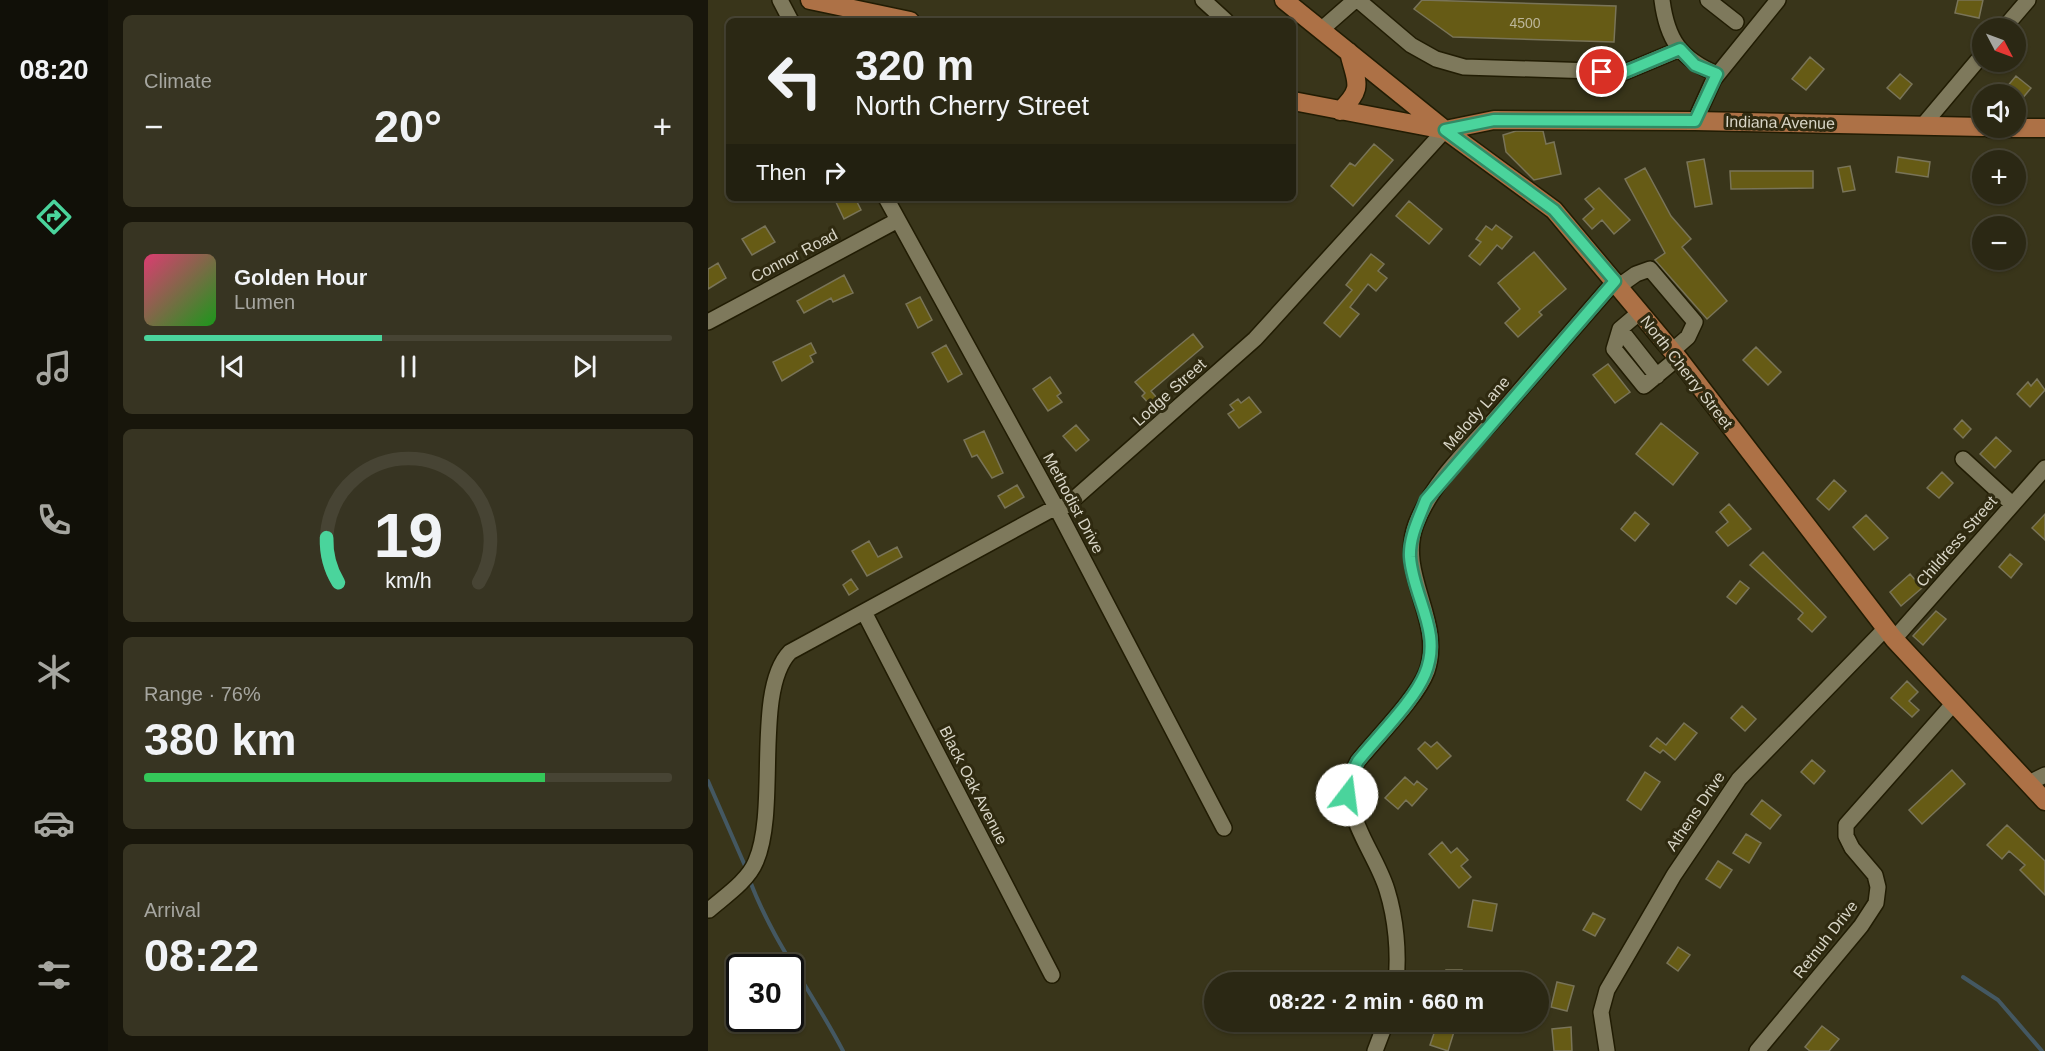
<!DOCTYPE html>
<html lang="en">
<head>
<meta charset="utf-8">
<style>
  :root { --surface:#2b2814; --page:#373422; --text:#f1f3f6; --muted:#a6a6a0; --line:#474434; --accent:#4ad49c }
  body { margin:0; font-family:Helvetica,sans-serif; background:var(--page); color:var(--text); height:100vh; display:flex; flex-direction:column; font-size:22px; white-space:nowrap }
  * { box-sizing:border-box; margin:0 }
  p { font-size:20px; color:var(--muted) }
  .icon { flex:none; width:33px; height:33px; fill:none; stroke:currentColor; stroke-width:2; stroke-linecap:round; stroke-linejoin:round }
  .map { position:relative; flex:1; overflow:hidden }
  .side { display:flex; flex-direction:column; gap:15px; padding:15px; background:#18160b; width:600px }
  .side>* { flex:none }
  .banner { position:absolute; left:18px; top:18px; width:570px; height:183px; border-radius:9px; box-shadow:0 2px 4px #0004,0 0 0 2px var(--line); background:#2b2814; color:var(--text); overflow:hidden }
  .needle { width:39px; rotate:131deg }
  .fabs { position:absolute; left:1264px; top:18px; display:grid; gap:12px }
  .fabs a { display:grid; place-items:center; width:54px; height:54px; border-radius:50%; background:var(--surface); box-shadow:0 2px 4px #0004,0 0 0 2px var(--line); font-size:30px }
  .speed { position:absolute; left:18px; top:954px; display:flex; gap:12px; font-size:30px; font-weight:700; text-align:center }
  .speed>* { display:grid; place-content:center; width:78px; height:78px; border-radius:50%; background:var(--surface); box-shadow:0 2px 4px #0004,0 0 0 2px var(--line); line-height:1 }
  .speed .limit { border:3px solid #111; border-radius:9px; background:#fff; color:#111 }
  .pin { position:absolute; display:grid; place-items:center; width:51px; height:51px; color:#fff; margin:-26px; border:3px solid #fff; border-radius:50%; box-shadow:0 2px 6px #0007 }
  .me { position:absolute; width:66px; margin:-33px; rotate:15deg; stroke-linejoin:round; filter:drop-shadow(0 0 4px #0008) }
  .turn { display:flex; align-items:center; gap:21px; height:126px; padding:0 30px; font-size:27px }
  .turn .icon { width:78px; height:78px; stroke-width:2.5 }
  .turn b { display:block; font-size:42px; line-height:51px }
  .then { display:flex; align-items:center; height:57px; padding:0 30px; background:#0003; gap:12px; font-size:22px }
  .big { font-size:45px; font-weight:700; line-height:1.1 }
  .side .widget { flex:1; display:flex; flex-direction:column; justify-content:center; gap:9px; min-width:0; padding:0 21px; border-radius:9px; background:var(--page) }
  .side .dial { align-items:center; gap:0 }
  .dial svg { height:156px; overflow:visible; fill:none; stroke:var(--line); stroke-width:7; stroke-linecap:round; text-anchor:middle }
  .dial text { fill:var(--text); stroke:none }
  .song { display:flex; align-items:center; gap:18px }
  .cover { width:72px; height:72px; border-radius:9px; background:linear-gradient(135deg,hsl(340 70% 55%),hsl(120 70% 35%)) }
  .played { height:6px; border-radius:3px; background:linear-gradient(90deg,var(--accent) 45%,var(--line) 45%) }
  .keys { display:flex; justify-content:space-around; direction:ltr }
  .heat { display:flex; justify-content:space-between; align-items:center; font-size:33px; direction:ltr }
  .charge { height:9px; border-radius:4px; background:linear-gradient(90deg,#34c759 76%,var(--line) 0) }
  .trip { position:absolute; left:496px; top:972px; width:345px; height:60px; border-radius:30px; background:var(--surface); box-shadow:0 2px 4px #0004,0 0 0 2px var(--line); font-weight:700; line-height:60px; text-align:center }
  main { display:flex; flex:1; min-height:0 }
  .tabs { display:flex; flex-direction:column; width:108px; justify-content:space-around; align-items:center; background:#111008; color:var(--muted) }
  .tabs .icon { width:42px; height:42px }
  .tabs .current { color:var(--accent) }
  .tabs b { font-size:27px; color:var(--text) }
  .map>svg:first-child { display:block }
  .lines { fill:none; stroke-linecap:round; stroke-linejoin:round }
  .stream { stroke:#445862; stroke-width:4 }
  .building { fill:#665b15; stroke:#797458; stroke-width:1.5 }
  .minor-casing { stroke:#211c03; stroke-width:18 }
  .major-casing { stroke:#211c03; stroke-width:21 }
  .minor { stroke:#7e795c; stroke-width:15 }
  .major { stroke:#ad7146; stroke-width:18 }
  .route-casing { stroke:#308a65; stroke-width:15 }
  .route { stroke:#4ad49c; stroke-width:10 }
  .labels { text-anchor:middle; stroke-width:6; stroke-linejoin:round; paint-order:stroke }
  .number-label { font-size:14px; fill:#bcb69a }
  .street-label { font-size:16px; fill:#d8d5c6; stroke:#2f2a10 }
</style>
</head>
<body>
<main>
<nav class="tabs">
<b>08:20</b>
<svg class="icon current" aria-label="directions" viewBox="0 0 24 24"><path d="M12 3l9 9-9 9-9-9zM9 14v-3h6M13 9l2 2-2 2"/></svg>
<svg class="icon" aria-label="music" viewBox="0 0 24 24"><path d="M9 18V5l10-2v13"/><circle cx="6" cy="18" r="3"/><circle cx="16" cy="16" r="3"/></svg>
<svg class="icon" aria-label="phone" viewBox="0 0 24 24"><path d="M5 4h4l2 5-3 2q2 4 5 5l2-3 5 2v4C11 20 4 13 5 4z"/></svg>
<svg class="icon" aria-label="climate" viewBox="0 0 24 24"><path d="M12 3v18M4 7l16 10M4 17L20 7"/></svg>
<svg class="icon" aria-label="car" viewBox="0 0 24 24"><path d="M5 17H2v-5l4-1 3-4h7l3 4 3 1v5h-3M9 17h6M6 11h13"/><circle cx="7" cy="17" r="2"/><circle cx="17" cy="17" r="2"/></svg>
<svg class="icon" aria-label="filters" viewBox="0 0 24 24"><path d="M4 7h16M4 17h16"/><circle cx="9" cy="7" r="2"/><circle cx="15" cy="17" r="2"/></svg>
</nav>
<section class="side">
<div class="widget"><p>Climate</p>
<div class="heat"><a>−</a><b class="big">20°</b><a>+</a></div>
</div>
<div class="widget">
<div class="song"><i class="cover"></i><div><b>Golden Hour</b><p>Lumen</p></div></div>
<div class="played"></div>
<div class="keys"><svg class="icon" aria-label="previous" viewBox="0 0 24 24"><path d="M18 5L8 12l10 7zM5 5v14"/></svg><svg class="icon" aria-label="pause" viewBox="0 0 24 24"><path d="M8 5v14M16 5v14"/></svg><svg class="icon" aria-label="next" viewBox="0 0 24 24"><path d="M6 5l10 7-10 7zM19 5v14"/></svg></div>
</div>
<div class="widget dial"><svg viewBox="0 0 100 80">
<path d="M14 69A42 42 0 1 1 86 69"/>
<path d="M14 69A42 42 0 0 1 8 46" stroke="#4ad49c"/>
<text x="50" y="56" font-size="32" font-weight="700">19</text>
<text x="50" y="72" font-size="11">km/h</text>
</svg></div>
<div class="widget"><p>Range · 76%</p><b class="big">380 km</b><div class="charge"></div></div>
<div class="widget"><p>Arrival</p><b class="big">08:22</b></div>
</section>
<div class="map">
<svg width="1337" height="1051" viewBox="0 0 1337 1051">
  <rect width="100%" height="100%" fill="#39351a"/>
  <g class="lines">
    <path class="stream" d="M0,781l38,87
      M42,881c23,61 63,112 93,170
      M1255,977l35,23 44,51"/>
  </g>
  <path class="building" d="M714,0l194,6 -2,36 -161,-5 -39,-28z
    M1250,0h25l-4,18 -24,-5z
    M1102,57l14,12 -18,21 -14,-11z
    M1192,74l12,10 -12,15 -13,-11z
    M1308,76l15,12 -15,18v-12h-15z
    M808,131h27l3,13 8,-2 7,32 -27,6 -28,-28 -3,-17z
    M666,144l19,16 -40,46 -22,-20 19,-23 5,3z
    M1190,157l32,5 -2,15 -32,-5z
    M996,159l8,45 -17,3 -8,-45z
    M1142,166l5,24 -12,2 -5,-24z
    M937,168l26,48 20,23 -9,8 45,54 -20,18 -52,-59 10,-7 -40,-74z
    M1022,171h83v17l-82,1z
    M891,188l31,32 -16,14 -12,-14 -10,9 -9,-10 11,-10 -9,-10z
    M126,198h21l6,12 -17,9z
    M701,201l33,28 -13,15 -33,-28z
    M788,225l16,12 -10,12 -5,-4 -17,20 -11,-9 12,-14 -5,-3 10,-13 6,4z
    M57,226l10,16 -23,13 -10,-16z
    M826,252l32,37 -27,23 3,3 -24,22 -13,-14 15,-14 -22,-26z
    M663,254l13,10 -6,7 9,7 -11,13 -8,-7 -18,23 9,7 -19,23 -16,-14 28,-33 -6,-5z
    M10,263l8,15 -18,11v-20z
    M136,275l9,18 -20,9 -2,-4 -27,15 -7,-12z
    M212,297l12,23 -14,8 -12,-24z
    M485,334l10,13 -52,44 6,7 -7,7 -8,-9 3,-3 -10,-11z
    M103,343l5,10 -6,3 3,6 -31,19 -9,-19z
    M238,345l16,29 -14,8 -16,-29z
    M1048,347l25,25 -13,13 -25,-25z
    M900,364l22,28 -15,11 -22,-28z
    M342,377l11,16 -4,3 5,6 -14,9 -15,-22z
    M1329,379l8,11 -15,17 -13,-13 11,-12 3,4z
    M541,397l12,15 -22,16 -11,-14 6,-4 -4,-5 8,-6 3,4z
    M1254,420l9,9 -8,9 -9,-9z
    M953,423l37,30 -25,32 -37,-31z
    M368,425l13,15 -13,11 -13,-15z
    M276,431l19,42 -11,5 -15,-23 -5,2 -8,-17z
    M1288,437l15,14 -16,17 -15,-14z
    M1234,472l11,11 -14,15 -12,-10z
    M1126,480l12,11 -17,19 -12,-11z
    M309,485l7,12 -19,11 -7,-12z
    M1021,504l22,25 -23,17 -12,-14 12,-10 -8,-10z
    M927,512l14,12 -14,17 -14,-12z
    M1337,514v26l-13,-12z
    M1158,515l22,23 -14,12 -21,-23z
    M161,541l9,16 19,-10 5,10 -35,19 -15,-25z
    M1055,552l63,65 -14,15 -14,-13 5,-6 -53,-48z
    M1302,554l12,10 -11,14 -12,-11z
    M1202,574l12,14 -21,18 -11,-14z
    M143,579l7,10 -9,6 -6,-10z
    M1032,581l9,7 -13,16 -9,-7z
    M1228,611l10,8 -23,26 -10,-9z
    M1199,681l11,11 -9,9 10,9 -7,7 -21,-19z
    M1034,706l14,13 -11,12 -14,-13z
    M976,723l13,10 -22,27 -12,-10 -3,3 -10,-7 7,-8 9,7z
    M717,742l6,5 6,-5 14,14 -14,13 -19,-20z
    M1104,760l13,11 -11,13 -13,-12z
    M1244,770l13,14 -43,40 -13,-14z
    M937,772l15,10 -19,28 -14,-10z
    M697,777l9,8 3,-4 10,8 -15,17 -6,-6 -8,9 -13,-11z
    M1054,800l19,15 -11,14 -19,-15z
    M1299,825l38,36v34l-25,-25 5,-5 -16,-14 -7,8 -15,-14z
    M1038,834l15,9 -12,20 -16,-10z
    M734,842l9,11 6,-5 11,12 -7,6 10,11 -12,11 -30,-34z
    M1010,861l14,9 -12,18 -14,-9z
    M765,900l24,4 -5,27 -24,-4z
    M885,913l12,6 -10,17 -12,-6z
    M970,947l12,8 -12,16 -11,-8z
    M738,970h16v12h-16z
    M849,982l17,4 -7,25 -16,-4z
    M730,1022h19l-9,29 -18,-6z
    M1114,1026l17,13 -10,12h-19l-5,-4z
    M863,1027l1,24h-18l-2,-22z"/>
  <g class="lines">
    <g class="minor-casing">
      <path id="minor" d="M72,0l11,21
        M495,0l23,21
        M650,0l53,45 25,14 28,8 161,5 55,-23
        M954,0c5,39 18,59 55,74
        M1000,0l28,22
        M1296,28l24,-28
        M614,29l33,-29
        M987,121l19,-42 64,-79
        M1216,124l59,-70
        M178,198l170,309 168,321
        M911,286l17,-12 14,-5 45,53 -7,15 -16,14
        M932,312l-20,17 -6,20 30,37 34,-28
        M0,322l190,-102
        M912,329l37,47
        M1255,459l49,45
        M156,612l188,363
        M1186,639l151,-171
        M1321,783l16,-8
        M1,910c16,-14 39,-29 47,-49 23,-53 -3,-171 34,-209l266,-145 10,-1 189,-167 190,-209
        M688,982c3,-29 0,-63 -9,-92 -13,-43 -55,-83 -29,-129 19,-24 59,-63 69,-90 17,-51 -30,-96 -11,-147 16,-41 50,-73 79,-105 40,-46 80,-92 120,-138
        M667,1051l11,-29
        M899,1051l-6,-39 6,-22 67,-115 65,-96 146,-150
        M1049,1051l104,-125 15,-23 2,-16 -3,-12 -23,-27 -6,-12v-11l107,-121"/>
    </g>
    <g class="major-casing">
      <path id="major" d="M102,0l100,21
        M576,0l161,130 109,80 124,148 216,281 151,162
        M585,101l152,29 49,-10 201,1 288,6
        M632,111c25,-24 16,-28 9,-59
        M1282,128h55"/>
    </g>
    <use href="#minor" class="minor"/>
    <use href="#major" class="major"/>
  </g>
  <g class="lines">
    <g class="route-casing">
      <path id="route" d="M639,795l3,-19 8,-15c19,-24 56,-60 67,-87 18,-42 -12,-76 -15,-117 -1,-20 9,-39 16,-57l189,-219 -61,-71 -109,-80 49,-10 201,1 22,-47 -22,-9 -15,-16 -55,23h-23"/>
    </g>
    <use href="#route" class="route"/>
  </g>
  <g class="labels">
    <g class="number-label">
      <text x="817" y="28">4500</text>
    </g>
    <g class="street-label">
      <text transform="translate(1072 122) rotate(1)" y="6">Indiana Avenue</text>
      <text transform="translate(86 255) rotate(-28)" y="6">Connor Road</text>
      <text transform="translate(979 372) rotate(52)" y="6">North Cherry Street</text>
      <text transform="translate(461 392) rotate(-42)" y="6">Lodge Street</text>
      <text transform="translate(768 413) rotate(-49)" y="6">Melody Lane</text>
      <text transform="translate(366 503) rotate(62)" y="6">Methodist Drive</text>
      <text transform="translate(1248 541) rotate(-49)" y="6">Childress Street</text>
      <text transform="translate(266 785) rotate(63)" y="6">Black Oak Avenue</text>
      <text transform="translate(987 811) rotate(-56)" y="6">Athens Drive</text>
      <text transform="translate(1117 939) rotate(-52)" y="6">Retnuh Drive</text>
    </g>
  </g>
</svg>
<div class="fabs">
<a><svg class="needle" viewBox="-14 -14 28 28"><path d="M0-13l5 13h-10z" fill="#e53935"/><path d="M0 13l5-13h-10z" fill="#a6a6a0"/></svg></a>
<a><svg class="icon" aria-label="sound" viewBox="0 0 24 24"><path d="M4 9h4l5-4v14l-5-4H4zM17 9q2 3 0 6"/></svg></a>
<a>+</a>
<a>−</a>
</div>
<div class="speed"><div class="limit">30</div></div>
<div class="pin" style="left:894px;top:72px;background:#d93025"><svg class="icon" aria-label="arrive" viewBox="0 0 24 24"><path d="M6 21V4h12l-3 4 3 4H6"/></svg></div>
<svg class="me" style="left:639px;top:795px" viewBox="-20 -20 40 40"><circle r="19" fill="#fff"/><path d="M0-13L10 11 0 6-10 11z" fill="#4ad49c"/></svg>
<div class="trip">08:22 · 2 min · 660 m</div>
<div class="banner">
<div class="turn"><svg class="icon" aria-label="left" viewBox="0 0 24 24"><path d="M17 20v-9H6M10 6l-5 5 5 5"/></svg><div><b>320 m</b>North Cherry Street</div></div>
<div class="then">Then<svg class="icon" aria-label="right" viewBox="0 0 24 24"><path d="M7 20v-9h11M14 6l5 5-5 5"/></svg></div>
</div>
</div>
</main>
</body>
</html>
